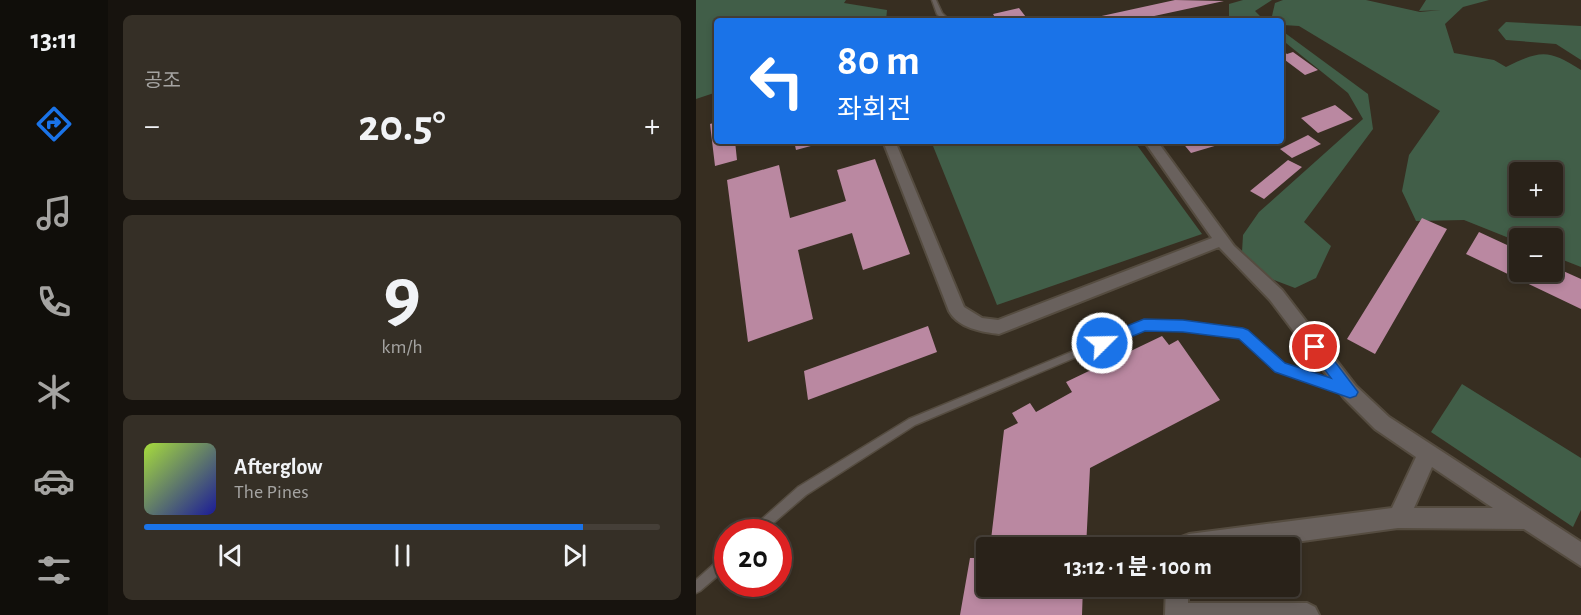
<!DOCTYPE html>
<html lang="ko">
<head>
<meta charset="utf-8">
<style>
  :root { --surface:#292219; --page:#352f26; --text:#f1f3f6; --muted:#a5a4a2; --line:#453f38; --accent:#1a73e8 }
  body { margin:0; font-family:"Alegreya Sans","Noto Sans KR",sans-serif; background:var(--page); color:var(--text); height:100vh; display:flex; flex-direction:column; font-size:22px; white-space:nowrap }
  * { box-sizing:border-box; margin:0 }
  p { font-size:20px; color:var(--muted) }
  .icon { flex:none; width:33px; height:33px; fill:none; stroke:currentColor; stroke-width:2; stroke-linecap:round; stroke-linejoin:round }
  .map { position:relative; flex:1; overflow:hidden }
  .drawer { display:flex; flex-direction:column; gap:15px; padding:15px; background:#17130e; width:588px }
  .drawer>* { flex:none }
  .banner { position:absolute; left:18px; top:18px; width:570px; height:126px; border-radius:6px; box-shadow:0 3px 9px #0003,0 0 0 2px var(--line); background:#1a73e8; color:#fff; overflow:hidden }
  .buttons { position:absolute; left:813px; top:162px; display:grid; gap:12px }
  .buttons a { display:grid; place-items:center; width:54px; height:54px; border-radius:6px; background:var(--surface); box-shadow:0 3px 9px #0003,0 0 0 2px var(--line); font-size:30px }
  .speed { position:absolute; left:18px; top:519px; display:flex; gap:12px; font-size:30px; font-weight:700; text-align:center }
  .speed>* { display:grid; place-content:center; width:78px; height:78px; border-radius:50%; background:var(--surface); box-shadow:0 3px 9px #0003,0 0 0 2px var(--line); line-height:1 }
  .speed .limit { border:9px solid #d22; background:#fff; color:#111 }
  .pin { position:absolute; display:grid; place-items:center; width:51px; height:51px; color:#fff; margin:-26px; border:3px solid #fff; border-radius:50%; box-shadow:0 2px 6px #0007 }
  .me { position:absolute; width:66px; margin:-33px; rotate:67deg; stroke-linejoin:round; filter:drop-shadow(0 0 4px #0008) }
  .turn { display:flex; align-items:center; gap:21px; height:126px; padding:0 24px; font-size:27px }
  .turn .icon { width:78px; height:78px; stroke-width:2.5 }
  .turn b { display:block; font-size:42px; line-height:51px }
  .big { font-size:45px; font-weight:700; line-height:1.1 }
  .drawer .card { flex:1; display:flex; flex-direction:column; justify-content:center; gap:9px; min-width:0; padding:0 21px; border-radius:9px; background:var(--page) }
  .drawer .dial { align-items:center; gap:0 }
  .dial b { font-size:78px; line-height:1 }
  .song { display:flex; align-items:center; gap:18px }
  .cover { width:72px; height:72px; border-radius:9px; background:linear-gradient(135deg,hsl(80 70% 55%),hsl(240 70% 35%)) }
  .played { height:6px; border-radius:3px; background:linear-gradient(90deg,var(--accent) 85%,var(--line) 85%) }
  .keys { display:flex; justify-content:space-around; direction:ltr }
  .heat { display:flex; justify-content:space-between; align-items:center; font-size:33px; direction:ltr }
  .trip { position:absolute; left:280px; top:537px; width:324px; height:60px; border-radius:6px; background:var(--surface); box-shadow:0 3px 9px #0003,0 0 0 2px var(--line); font-weight:700; line-height:60px; text-align:center }
  main { display:flex; flex:1; min-height:0 }
  .tabs { display:flex; flex-direction:column; width:108px; justify-content:space-around; align-items:center; background:#100e0a; color:var(--muted) }
  .tabs .icon { width:42px; height:42px }
  .tabs .on { color:var(--accent) }
  .tabs b { font-size:27px; color:var(--text) }
  .map>svg:first-child { display:block }
  .green { fill:#415e48; fill-rule:evenodd }
  .building { fill:#ba88a1 }
  .lines { fill:none; stroke-linecap:round; stroke-linejoin:round }
  .lane-casing { stroke:#554c40; stroke-width:3 }
  .street-casing { stroke:#554c40; stroke-width:4 }
  .lane { fill:#69615d; fill-rule:evenodd }
  .street { fill:#69615d; fill-rule:evenodd }
  .route { fill:#1a73e8; stroke:#114b97; stroke-width:1.5 }
</style>
</head>
<body>
<main>
<nav class="tabs">
<b>13:11</b>
<svg class="icon on" aria-label="directions" viewBox="0 0 24 24"><path d="M12 3l9 9-9 9-9-9zM9 14v-3h6M13 9l2 2-2 2"/></svg>
<svg class="icon" aria-label="music" viewBox="0 0 24 24"><path d="M9 18V5l10-2v13"/><circle cx="6" cy="18" r="3"/><circle cx="16" cy="16" r="3"/></svg>
<svg class="icon" aria-label="phone" viewBox="0 0 24 24"><path d="M5 4h4l2 5-3 2q2 4 5 5l2-3 5 2v4C11 20 4 13 5 4z"/></svg>
<svg class="icon" aria-label="climate" viewBox="0 0 24 24"><path d="M12 3v18M4 7l16 10M4 17L20 7"/></svg>
<svg class="icon" aria-label="car" viewBox="0 0 24 24"><path d="M5 17H2v-5l4-1 3-4h7l3 4 3 1v5h-3M9 17h6M6 11h13"/><circle cx="7" cy="17" r="2"/><circle cx="17" cy="17" r="2"/></svg>
<svg class="icon" aria-label="filters" viewBox="0 0 24 24"><path d="M4 7h16M4 17h16"/><circle cx="9" cy="7" r="2"/><circle cx="15" cy="17" r="2"/></svg>
</nav>
<section class="drawer">
<div class="card"><p>공조</p>
<div class="heat"><a>−</a><b class="big">20.5°</b><a>+</a></div>
</div>
<div class="card dial"><b>9</b><p>km/h</p></div>
<div class="card">
<div class="song"><i class="cover"></i><div><b>Afterglow</b><p>The Pines</p></div></div>
<div class="played"></div>
<div class="keys"><svg class="icon" aria-label="previous" viewBox="0 0 24 24"><path d="M18 5L8 12l10 7zM5 5v14"/></svg><svg class="icon" aria-label="pause" viewBox="0 0 24 24"><path d="M8 5v14M16 5v14"/></svg><svg class="icon" aria-label="next" viewBox="0 0 24 24"><path d="M6 5l10 7-10 7zM19 5v14"/></svg></div>
</div>
</section>
<div class="map">
<svg width="885" height="615" viewBox="0 0 885 615">
  <rect width="100%" height="100%" fill="#372e21"/>
  <path class="green" d="M0,0h150l-2,3 43,7 -1,11h-169v71l-21,7z
    M547,0h29l-17,11 10,10h-30l-6,-4v-13z
    M587,0h83l54,12 21,-2 -22,1 7,-11h63l-26,7 -18,17 9,29 40,7 12,7c35,-17 42,-18 75,3v197l-28,-11 -1,-18h-32l-1,4 -55,-22 -48,1 -14,-30 7,-36 31,-44 -141,-85 -16,-1 -2,-4 -9,-5 3,-13zM824,172h32v34h-32z
    M810,22l75,4v34l-25,-16 -50,-4 -8,-10z
    M585,30l87,64 5,35 -69,93 27,24 -15,32 -21,10 -26,-10 -27,-26 1,-17 16,-23 104,-93 -15,-26 -67,-54z
    M235,141h203l68,93 -205,71z
    M766,384l119,74v52l-8,17 -142,-95z"/>
  <path class="building" d="M479,0l49,1 -93,20h-31l-3,-4z
    M323,8l10,13h-32l-4,-7z
    M585,50l6,4 6,-2 25,18 -13,5 -24,-18z
    M639,105l18,14 -35,14 -17,-15z
    M21,122v19h18l2,19 -22,6 -5,-42z
    M612,135l13,9 -29,14 -12,-9z
    M98,141h27l1,2 -26,7z
    M485,141h34l3,4 -27,8z
    M179,159l35,95 -47,16 -11,-37 -54,17 15,69 -65,23 -21,-162 52,-15 11,53 56,-17 -9,-31z
    M592,160l14,7 -38,32 -14,-8z
    M726,218l25,11 -72,125 -28,-15z
    M783,232l41,19v21h32v-6l29,13v30l-115,-55z
    M232,326l9,26 -129,48 -4,-29z
    M466,336l7,9 9,-5 42,60 -130,68 -4,80h-96l14,-118 14,-7 -6,-10 18,-10 6,9 36,-20 -6,-10z
    M274,558h17v28h96l-1,29h-122z"/>
  <g class="lines">
    <g class="lane-casing">
      <path id="lane" d="M236,0h4l6,13 8,8h-6l-7,-7z
        M448,322l39,1 60,7 3,2 37,33 63,21 2,3 -2,3 -3,1 -66,-22 -36,-34 -58,-8 -38,-1 -230,97 -109,70 -43,37h-12l1,-4 46,-41 111,-68z
        M32,554v13l-28,24 -4,2v-13l28,-25z"/>
    </g>
    <g class="street-casing">
      <path id="street" d="M187,141h12l69,166 18,11 16,2 214,-82 -68,-97h13l77,105 48,44 74,96 33,31 192,125v24l-57,-37 -126,-1 -146,20h-75l4,-11 8,-3 203,-26 24,-51 -41,-28 -31,-31 -74,-98 -51,-53 -220,87c-17,-2 -41,-6 -50,-23zM736,467l61,41h-79z
        M470,586h22v17h119l8,4 4,8h-154z"/>
    </g>
    <use href="#lane" class="lane"/>
    <use href="#street" class="street"/>
  </g>
  <path class="route" d="M448,319l39,1 60,8 5,2 37,33 46,15 -23,-31 2,-5h10l38,50 -2,4 -6,2 -75,-26 -36,-33 -56,-7 -38,-1 -43,18 -5,-2 -2,-4 2,-5z"/>
</svg>
<div class="buttons">
<a>+</a>
<a>−</a>
</div>
<div class="speed"><div class="limit">20</div></div>
<div class="pin" style="left:619px;top:347px;background:#d93025"><svg class="icon" aria-label="arrive" viewBox="0 0 24 24"><path d="M6 21V4h12l-3 4 3 4H6"/></svg></div>
<svg class="me" style="left:406px;top:343px" viewBox="-20 -20 40 40"><circle r="17" fill="#1a73e8" stroke="#fff" stroke-width="3"/><path d="M0-11L8 9 0 5-8 9z" fill="#fff"/></svg>
<div class="trip">13:12 · 1 분 · 100 m</div>
<div class="banner">
<div class="turn"><svg class="icon" aria-label="left" viewBox="0 0 24 24"><path d="M17 20v-9H6M10 6l-5 5 5 5"/></svg><div><b>80 m</b>좌회전</div></div>
</div>
</div>
</main>
</body>
</html>
